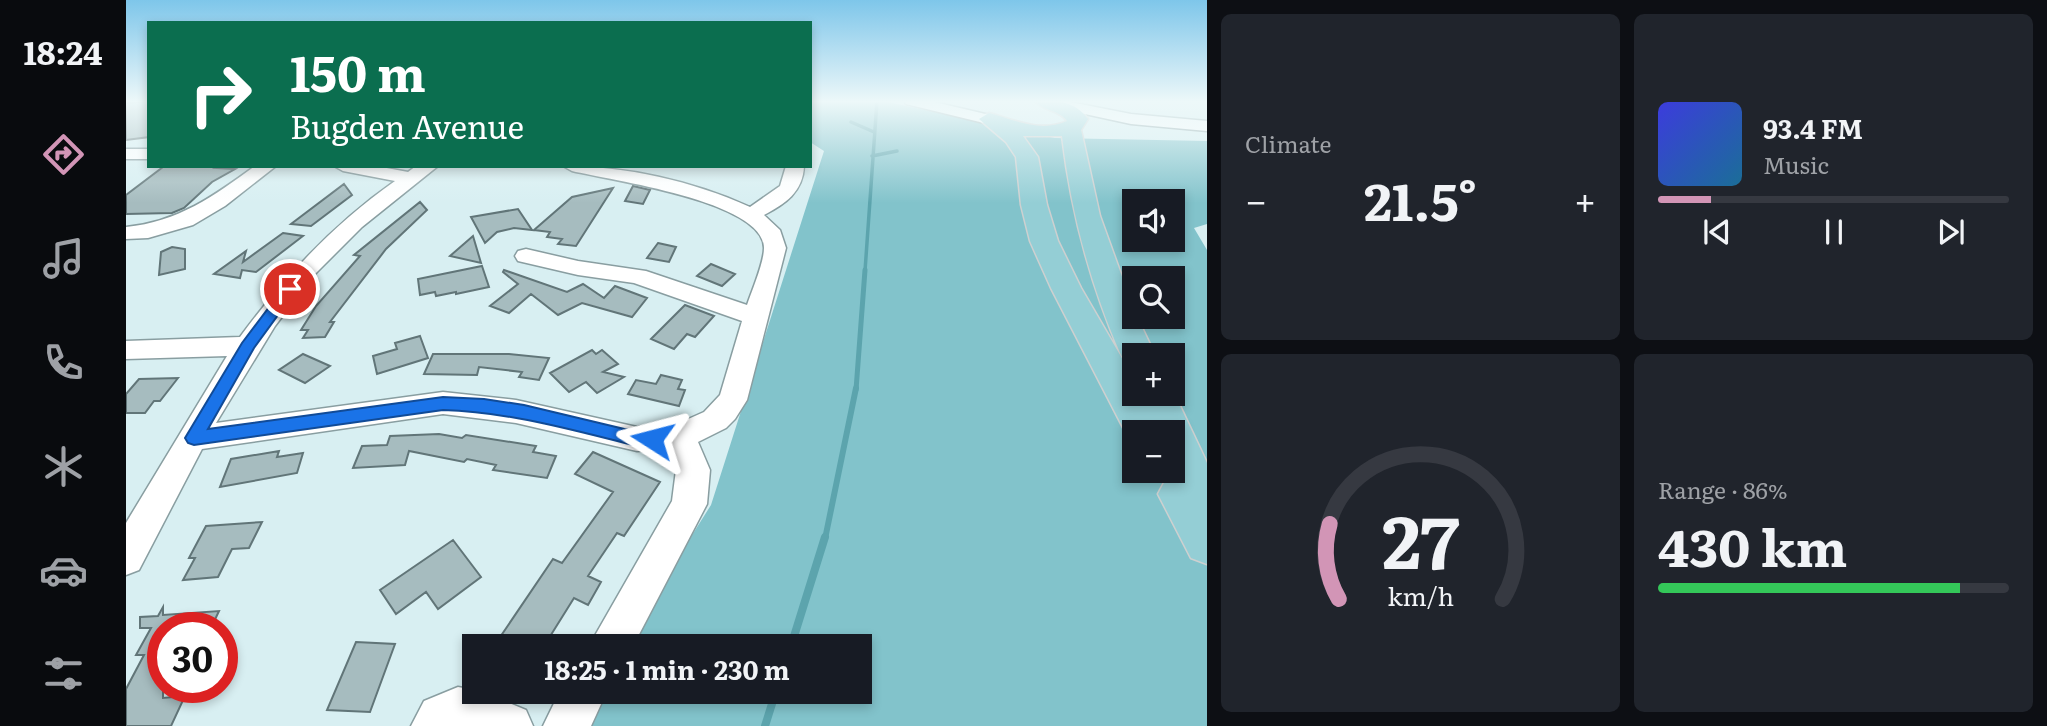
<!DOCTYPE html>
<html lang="en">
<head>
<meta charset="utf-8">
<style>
  :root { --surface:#171b24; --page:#20242c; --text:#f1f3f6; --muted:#9ea1a6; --line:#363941; --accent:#d295b6 }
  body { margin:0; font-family:Literata,serif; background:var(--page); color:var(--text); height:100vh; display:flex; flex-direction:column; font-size:26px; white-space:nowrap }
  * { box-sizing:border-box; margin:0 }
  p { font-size:23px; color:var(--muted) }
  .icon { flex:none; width:38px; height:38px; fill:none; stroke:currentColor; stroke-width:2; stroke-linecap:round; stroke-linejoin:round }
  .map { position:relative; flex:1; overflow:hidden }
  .panel { display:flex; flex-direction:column; gap:14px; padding:14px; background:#0d0f14; width:840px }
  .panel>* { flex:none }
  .banner { position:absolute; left:21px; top:21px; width:665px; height:147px; border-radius:0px; box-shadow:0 4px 10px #0003; background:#0b6e4f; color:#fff; overflow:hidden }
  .controls { position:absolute; left:996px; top:189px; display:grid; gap:14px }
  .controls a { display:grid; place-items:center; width:63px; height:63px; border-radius:0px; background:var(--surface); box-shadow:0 4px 10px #0003; font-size:35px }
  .speed { position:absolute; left:21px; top:612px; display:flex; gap:14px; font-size:35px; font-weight:700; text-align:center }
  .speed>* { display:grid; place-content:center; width:91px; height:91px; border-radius:50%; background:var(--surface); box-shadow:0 4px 10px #0003; line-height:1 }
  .speed .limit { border:10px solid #d22; background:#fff; color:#111 }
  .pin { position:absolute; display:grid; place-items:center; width:60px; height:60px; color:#fff; margin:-30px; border:4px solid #fff; border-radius:50%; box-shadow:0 2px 7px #0007 }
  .me { position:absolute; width:77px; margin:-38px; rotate:279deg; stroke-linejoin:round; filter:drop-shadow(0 0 5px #0008) }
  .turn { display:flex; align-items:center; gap:24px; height:147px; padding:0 28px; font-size:32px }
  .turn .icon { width:91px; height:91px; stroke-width:2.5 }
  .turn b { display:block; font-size:49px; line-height:60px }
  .big { font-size:52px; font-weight:700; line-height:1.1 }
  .panel .widget { flex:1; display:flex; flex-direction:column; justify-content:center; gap:10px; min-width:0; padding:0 24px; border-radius:10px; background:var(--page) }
  .panel .dial { align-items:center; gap:0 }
  .dial svg { height:182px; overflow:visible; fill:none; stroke:var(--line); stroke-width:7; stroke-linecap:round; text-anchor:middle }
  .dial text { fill:var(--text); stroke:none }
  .song { display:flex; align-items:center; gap:21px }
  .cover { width:84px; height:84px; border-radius:10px; background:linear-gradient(135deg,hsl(240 70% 55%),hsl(200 70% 35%)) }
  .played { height:7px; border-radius:4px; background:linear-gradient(90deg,var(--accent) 15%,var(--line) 15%) }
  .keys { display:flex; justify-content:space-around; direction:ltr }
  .heat { display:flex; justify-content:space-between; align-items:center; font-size:38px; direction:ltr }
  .charge { height:10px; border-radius:5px; background:linear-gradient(90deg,#34c759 86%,var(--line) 0) }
  .panel .tiles { flex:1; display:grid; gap:14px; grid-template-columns:repeat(2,1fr) }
  .trip { position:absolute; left:336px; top:634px; width:410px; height:70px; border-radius:0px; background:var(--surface); box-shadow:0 4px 10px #0003; font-weight:700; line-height:70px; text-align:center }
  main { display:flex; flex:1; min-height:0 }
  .dock { display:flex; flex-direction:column; width:126px; justify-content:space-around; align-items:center; background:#090b0e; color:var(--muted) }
  .dock .icon { width:49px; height:49px }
  .dock .selected { color:var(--accent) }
  .dock b { font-size:32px; color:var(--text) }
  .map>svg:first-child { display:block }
  .green { fill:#82c3cb; fill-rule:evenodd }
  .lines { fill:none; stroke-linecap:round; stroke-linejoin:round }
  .stream-far3 { stroke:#5ca4ad; stroke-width:3.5 }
  .stream-far2 { stroke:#5ca4ad; stroke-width:5 }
  .stream-far1 { stroke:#5ca4ad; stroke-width:6 }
  .stream { stroke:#5ca4ad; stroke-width:8 }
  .building { fill:#a6bcbf; stroke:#617578; stroke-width:2 }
  .minor-casing { stroke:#899ea1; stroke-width:3 }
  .major-casing { stroke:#ced0d0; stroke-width:3 }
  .minor { fill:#fff; fill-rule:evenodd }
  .major { fill:#94ced5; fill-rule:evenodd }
  .route { fill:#1a73e8; stroke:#114b97; stroke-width:2 }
</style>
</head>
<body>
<main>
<nav class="dock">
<b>18:24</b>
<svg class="icon selected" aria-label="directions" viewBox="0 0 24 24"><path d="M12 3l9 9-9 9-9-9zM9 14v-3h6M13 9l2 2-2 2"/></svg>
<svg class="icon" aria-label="music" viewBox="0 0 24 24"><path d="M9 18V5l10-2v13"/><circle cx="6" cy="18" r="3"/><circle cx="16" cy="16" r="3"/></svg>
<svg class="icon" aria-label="phone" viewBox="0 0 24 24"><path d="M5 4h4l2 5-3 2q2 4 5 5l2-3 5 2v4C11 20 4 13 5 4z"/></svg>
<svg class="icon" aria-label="climate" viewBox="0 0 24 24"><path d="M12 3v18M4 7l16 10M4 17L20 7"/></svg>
<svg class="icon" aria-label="car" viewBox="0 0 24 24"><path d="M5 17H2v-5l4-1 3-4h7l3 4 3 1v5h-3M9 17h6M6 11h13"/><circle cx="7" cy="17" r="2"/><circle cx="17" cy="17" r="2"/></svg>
<svg class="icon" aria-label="filters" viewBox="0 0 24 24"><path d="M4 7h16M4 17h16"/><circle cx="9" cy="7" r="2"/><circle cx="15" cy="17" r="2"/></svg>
</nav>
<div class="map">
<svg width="1081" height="726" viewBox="0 0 1081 726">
  <rect width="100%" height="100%" fill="#d8eff2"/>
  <path class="green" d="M684,101h73l172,37 152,3v83l-13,4 13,22v476h-636l22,-35h266v-45h-237l89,-141 113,-354 -14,-9zM1008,201h38v39h-38zM1008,278h38v39h-38zM1008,355h38v39h-38zM1008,432h38v39h-38z"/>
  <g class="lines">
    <path class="stream-far3" d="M725,122l23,10
      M746,156l25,-5
      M739,271l12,-170"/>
    <path class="stream-far2" d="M730,390l9,-120"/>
    <path class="stream-far1" d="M699,539l31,-151"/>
    <path class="stream" d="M665,646l34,-109
      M639,726l11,-35"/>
  </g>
  <path class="building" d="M23,101v36l-23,3v-37z
    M92,166l-3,2 20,1 -23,13 -28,26 -12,5 -46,1v-19l37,-28z
    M218,184l8,11 -41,31 -20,-2z
    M507,186l17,4 -7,14 -18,-3z
    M487,188l-37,58 -18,-2 4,-5 -15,-2 3,-5 -16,-2 38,-33z
    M294,202l7,8 -41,39 -56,73h4l-9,15 -22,1 5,-8h-7l15,-24 44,-50 -6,-1z
    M392,209l14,21 -18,-2 -17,4 -12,11 -14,-26z
    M157,233l20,3 -47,36 -14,-2 -2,8 -26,-4 32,-23 -3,11z
    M347,236l8,27 -31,-7z
    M532,243l18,4 -7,15 -22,-4z
    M46,247l13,2v20l-26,6 2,-23z
    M585,264l24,10 -13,12 -25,-10z
    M356,266l7,21 -33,7v-2l-20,4 -1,-4 -15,3 -2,-16z
    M378,270l63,22 16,-8 21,14 11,-12 32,12 -15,19 -50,-14 -24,12 -27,-21 -22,19 -19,-7 28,-22 -15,-12z
    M559,305l29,11 -19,21 -8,-3 -13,15 -23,-10z
    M294,336l8,22 -51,16 -4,-18 24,-7 -2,-6z
    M466,350l4,4 6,-4 16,14 -15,8 21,5 -27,16 -11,-11 -17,10 -19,-19z
    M177,354l27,12 -25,17 -26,-13z
    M307,354h76l40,4 -10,22 -20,-3 3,-5 -43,-5 -2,8 -53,-1z
    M535,375l21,5 -4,9 7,1 -6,16 -51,-12 8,-14 20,4z
    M52,378l-18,23h-6l-9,12h-19v-19l13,-15z
    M313,434l23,4 4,-3 70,11 -3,6 23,4 -9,22 -54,-8 3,-5 -29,-6 -3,3 -55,-11 -4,14 -52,3 9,-22 25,-1 3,-9z
    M153,451l-2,6 26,-4 -6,20 -77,14 11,-28z
    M467,452l67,30 -36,54 -7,-3 -29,43 13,6 -13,23 -14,-7 -30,48h-50l59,-87 9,4 51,-71 -38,-18z
    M136,522l-13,26 -17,1 -14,28 -35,3 12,-22h-6l17,-32z
    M327,540l28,37 -43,32 -12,-17 -30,22 -16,-24z
    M37,607v8l56,-4 -8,17h-48v70l22,-2 -14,30h-45v-37l18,-34h-8l15,-27h-11v-11l18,-1z
    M230,642l39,2 -25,68 -43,-2z"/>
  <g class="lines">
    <g class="minor-casing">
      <path id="minor" d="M778,101h26l64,15 2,3 -8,5 -82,-20z
        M921,101h18l66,13 76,7v10l-76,-7 -83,-18z
        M0,149h23v10h-23z
        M129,166h21l-51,40 -32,19 -45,13 -22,1v-12c52,-5 88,-31 129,-61z
        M208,166h42l32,6 8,-6h22l-76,61 -49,49 -38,50 -59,97 227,-31 73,8 121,27 40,-3 27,-12 16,-17 22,-74 -108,-38 -56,-8 -60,-14 -3,-5 3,-5 8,-2 52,12 68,10 101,34c5,-15 17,-42 17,-57 0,-47 -155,-68 -192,-77l-9,-5c62,0 130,15 187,41l30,-21 6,-20h18c-1,26 -19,38 -40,49l16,15 6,18 -39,152 -12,19 -9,9 -28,14 12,28 -3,34 -74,142h-44l83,-145 4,-31 -7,-21 -32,2 -121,-28 -73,-9 -241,35 -63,121 -13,5v-52l101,-167 -101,3v-18l114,-4c44,-60 94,-113 155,-156l-52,-10z
        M332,687l22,4 46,19 7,16h-122l13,-25z
        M434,691h47l-16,35h-48z"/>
    </g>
    <g class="major-casing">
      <path id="major" d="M909,101c22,0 39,-1 53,18l-7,11 19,86 34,94v7h3l18,38h-21v10l-8,-2 -5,-8c-31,-71 -50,-143 -59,-219h-39l15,21 9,48 11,36 23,47 53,91v15h38v-5l35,74v101l-16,-6 -33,-64 7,-13 7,-2 -3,-8h3v-39h-38v12l-3,-1 -80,-155 -21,-47 -9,-36 -5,-48 -10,-15 -27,-23 10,-6c26,7 51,20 78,8 -7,-11 -24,-10 -32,-20z"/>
    </g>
    <use href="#minor" class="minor"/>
    <use href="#major" class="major"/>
  </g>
  <linearGradient id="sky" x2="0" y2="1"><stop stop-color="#7ec6ea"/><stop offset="0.5" stop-color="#edf8f9"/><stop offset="1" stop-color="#edf8f9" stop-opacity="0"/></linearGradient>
  <rect width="1081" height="203" fill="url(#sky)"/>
  <path class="route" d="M164,285l7,4 -43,59 -46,81 235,-32 41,2 40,6 113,27 21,2 3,5 -3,5 -21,2c-65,-16 -127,-34 -194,-36l-249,35 -6,-2 -3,-5 57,-95 43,-57z"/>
</svg>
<div class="controls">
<a><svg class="icon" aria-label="sound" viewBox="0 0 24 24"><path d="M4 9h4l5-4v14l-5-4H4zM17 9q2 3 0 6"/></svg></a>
<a><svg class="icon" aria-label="search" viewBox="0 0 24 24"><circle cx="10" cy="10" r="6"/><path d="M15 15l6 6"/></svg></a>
<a>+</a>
<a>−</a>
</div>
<div class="speed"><div class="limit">30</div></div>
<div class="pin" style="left:164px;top:289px;background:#d93025"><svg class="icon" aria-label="arrive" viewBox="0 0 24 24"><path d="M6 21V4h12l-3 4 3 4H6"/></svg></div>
<svg class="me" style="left:526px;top:439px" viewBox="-20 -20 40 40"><path d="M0-17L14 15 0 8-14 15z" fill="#1a73e8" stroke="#fff" stroke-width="4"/></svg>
<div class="trip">18:25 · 1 min · 230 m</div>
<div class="banner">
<div class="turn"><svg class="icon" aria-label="right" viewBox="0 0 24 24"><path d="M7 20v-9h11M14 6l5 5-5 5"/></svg><div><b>150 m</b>Bugden Avenue</div></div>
</div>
</div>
<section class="panel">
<div class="tiles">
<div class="widget"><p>Climate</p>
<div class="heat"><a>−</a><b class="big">21.5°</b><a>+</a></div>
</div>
<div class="widget">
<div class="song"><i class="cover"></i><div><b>93.4 FM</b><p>Music</p></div></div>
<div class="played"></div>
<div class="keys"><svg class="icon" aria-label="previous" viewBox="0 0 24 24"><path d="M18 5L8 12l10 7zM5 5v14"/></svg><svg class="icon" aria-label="pause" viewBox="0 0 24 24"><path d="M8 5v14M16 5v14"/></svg><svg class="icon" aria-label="next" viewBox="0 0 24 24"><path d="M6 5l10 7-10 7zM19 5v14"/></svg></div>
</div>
<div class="widget dial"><svg viewBox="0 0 100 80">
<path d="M14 69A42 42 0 1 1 86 69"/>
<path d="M14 69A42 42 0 0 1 10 36" stroke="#d295b6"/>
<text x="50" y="56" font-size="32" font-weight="700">27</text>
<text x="50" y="72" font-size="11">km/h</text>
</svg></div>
<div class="widget"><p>Range · 86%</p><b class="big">430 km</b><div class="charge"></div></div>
</div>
</section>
</main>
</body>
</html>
